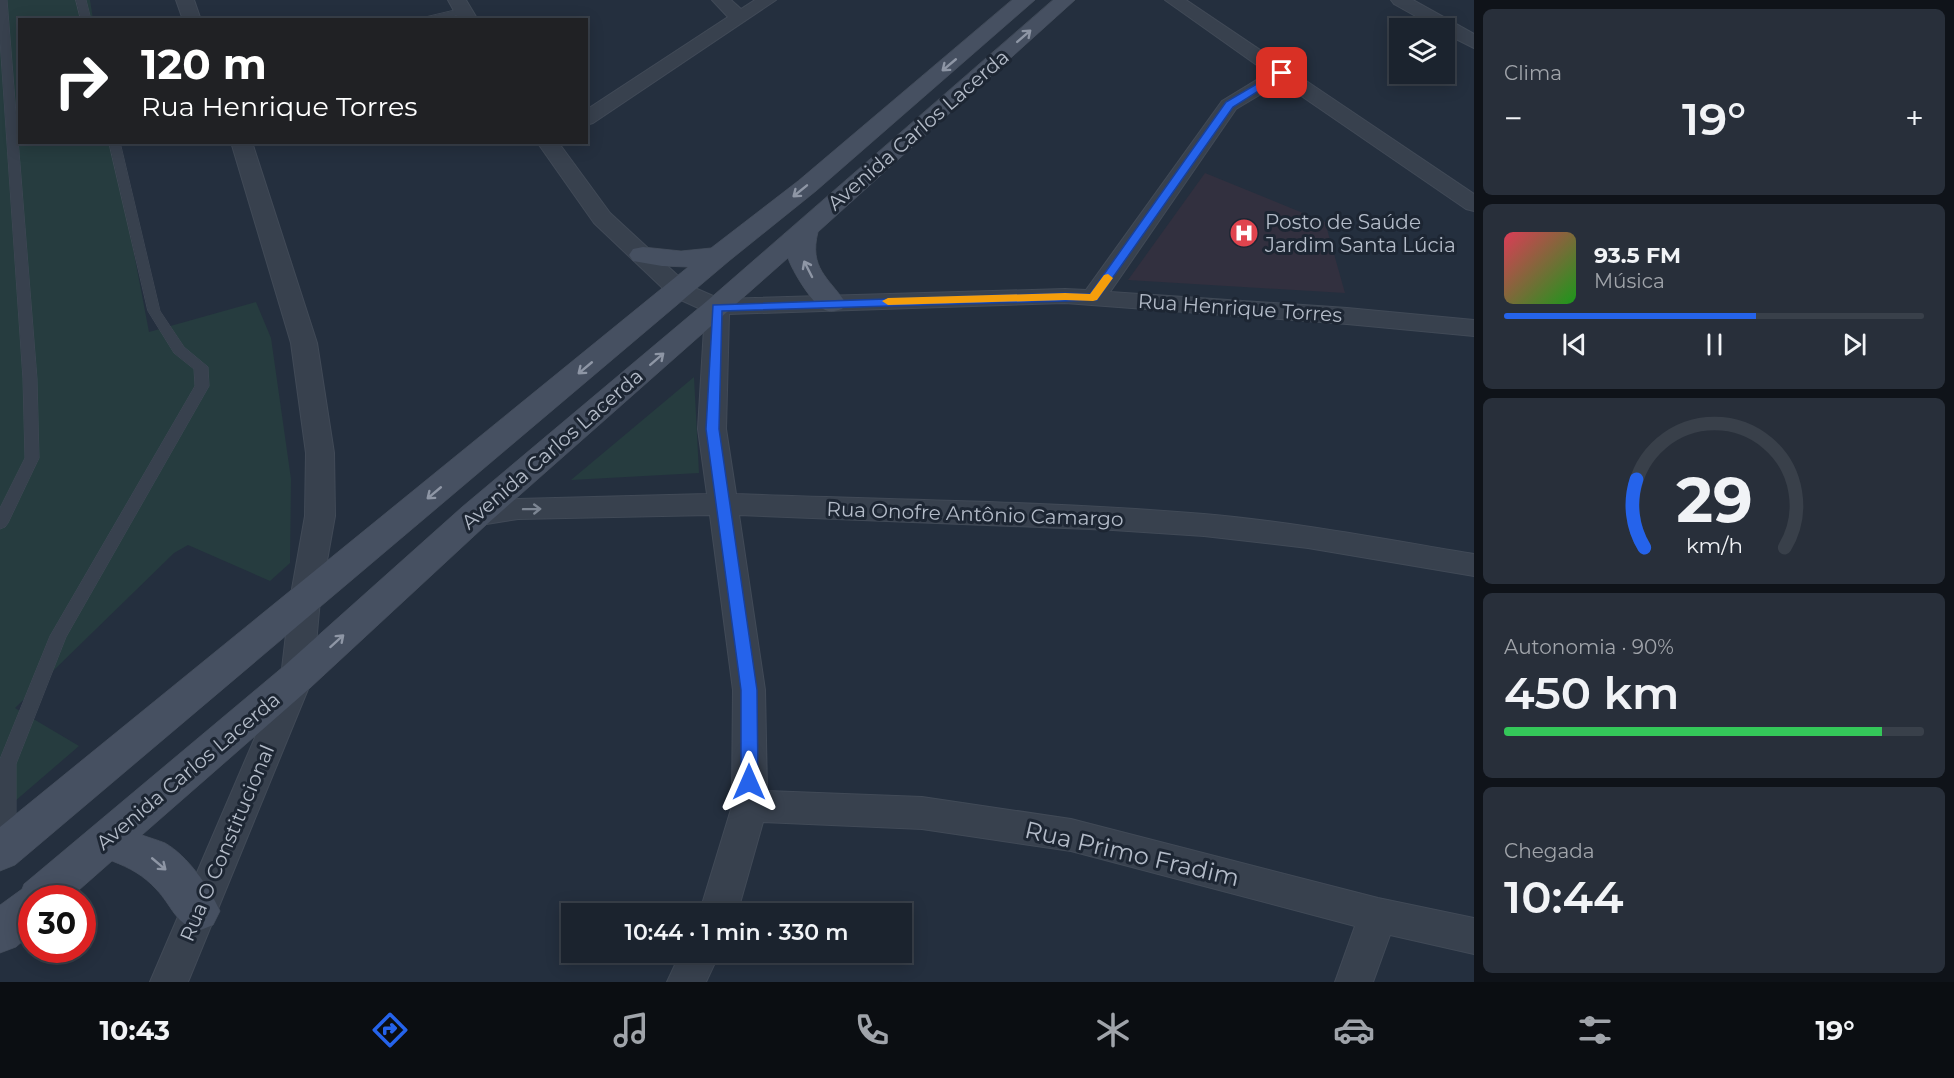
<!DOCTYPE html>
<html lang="pt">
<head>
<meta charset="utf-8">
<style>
  :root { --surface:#1b232e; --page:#282f3a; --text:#f1f3f6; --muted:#a0a4aa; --line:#39404a; --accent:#2563eb }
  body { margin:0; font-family:Montserrat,sans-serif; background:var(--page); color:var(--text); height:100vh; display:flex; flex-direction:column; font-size:22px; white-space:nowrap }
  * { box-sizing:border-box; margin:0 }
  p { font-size:20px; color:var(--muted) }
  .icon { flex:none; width:33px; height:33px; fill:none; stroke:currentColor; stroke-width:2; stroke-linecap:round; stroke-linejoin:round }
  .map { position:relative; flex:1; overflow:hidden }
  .drawer { display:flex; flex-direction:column; gap:9px; padding:9px; background:#0f1319; width:480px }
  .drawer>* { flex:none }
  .guide { position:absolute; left:18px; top:18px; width:570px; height:126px; border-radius:0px; box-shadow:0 3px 15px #0003,0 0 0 2px var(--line); background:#202124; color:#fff; overflow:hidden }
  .tools { position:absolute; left:1389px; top:18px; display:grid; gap:12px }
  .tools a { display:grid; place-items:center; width:66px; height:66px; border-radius:0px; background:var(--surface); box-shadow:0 3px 15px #0003,0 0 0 2px var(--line); font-size:30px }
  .speed { position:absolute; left:18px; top:885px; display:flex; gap:12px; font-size:30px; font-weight:700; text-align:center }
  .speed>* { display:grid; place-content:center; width:78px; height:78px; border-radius:50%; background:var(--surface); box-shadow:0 3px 15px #0003,0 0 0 2px var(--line); line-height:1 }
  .speed .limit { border:9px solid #d22; background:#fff; color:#111 }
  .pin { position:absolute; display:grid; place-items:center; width:51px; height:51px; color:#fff; margin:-26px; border-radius:12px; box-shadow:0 3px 9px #0006 }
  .me { position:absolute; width:66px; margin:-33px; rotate:0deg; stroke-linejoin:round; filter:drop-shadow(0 0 4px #0008) }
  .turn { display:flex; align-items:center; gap:21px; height:126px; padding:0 24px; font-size:27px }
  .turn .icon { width:78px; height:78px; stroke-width:2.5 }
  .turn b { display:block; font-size:42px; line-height:51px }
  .big { font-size:45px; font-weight:600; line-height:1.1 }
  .drawer .tile { flex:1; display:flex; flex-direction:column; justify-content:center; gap:9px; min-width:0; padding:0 21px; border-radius:9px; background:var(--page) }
  .drawer .dial { align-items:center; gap:0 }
  .dial svg { height:156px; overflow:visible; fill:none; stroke:var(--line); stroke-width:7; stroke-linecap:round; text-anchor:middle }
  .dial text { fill:var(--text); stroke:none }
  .song { display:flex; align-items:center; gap:18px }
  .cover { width:72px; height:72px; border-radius:9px; background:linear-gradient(135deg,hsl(350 70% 55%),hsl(120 70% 35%)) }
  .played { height:6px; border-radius:3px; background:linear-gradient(90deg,var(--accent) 60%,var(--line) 60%) }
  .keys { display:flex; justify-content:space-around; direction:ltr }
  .heat { display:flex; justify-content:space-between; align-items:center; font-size:33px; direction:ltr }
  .charge { height:9px; border-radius:4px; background:linear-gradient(90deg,#34c759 90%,var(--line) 0) }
  .trip { position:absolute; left:561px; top:903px; width:351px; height:60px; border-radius:0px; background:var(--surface); box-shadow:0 3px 15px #0003,0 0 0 2px var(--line); font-weight:600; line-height:60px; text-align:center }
  .dock { display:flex; height:96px; justify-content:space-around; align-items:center; background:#0b0e12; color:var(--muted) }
  .dock .icon { width:42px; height:42px }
  .dock .active { color:var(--accent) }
  .dock b { font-size:27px; color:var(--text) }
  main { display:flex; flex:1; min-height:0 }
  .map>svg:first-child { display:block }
  .medical { fill:#32303f }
  .green { fill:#263c3f }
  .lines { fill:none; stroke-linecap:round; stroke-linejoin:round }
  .service-casing { stroke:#414a57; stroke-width:1 }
  .minor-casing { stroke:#414a57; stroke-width:2 }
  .secondary-casing { stroke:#414a57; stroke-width:1 }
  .service { fill:#38414e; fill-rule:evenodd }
  .minor { fill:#38414e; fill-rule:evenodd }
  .secondary { fill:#465061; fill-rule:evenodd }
  .oneway { stroke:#8e96a5 }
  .oneway2 { stroke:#7c8592 }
  .route { fill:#2563eb; stroke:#184099; stroke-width:1.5 }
  .slow { fill:#f59e0b }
  .labels { text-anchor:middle; stroke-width:6; stroke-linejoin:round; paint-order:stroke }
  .street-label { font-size:20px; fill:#b4bcc9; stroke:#1d2633 }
  .poi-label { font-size:20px; fill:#b4bcc9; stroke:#1d2633; text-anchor:start }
  .near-street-label { font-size:24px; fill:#b4bcc9; stroke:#1d2633 }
</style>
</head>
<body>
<main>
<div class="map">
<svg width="1474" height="982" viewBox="0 0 1474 982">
  <rect width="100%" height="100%" fill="#242f3e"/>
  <path class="medical" d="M1205,173l120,49 20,71 -217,-13z"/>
  <path class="green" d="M0,0h90l3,19 -73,1v122l93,1 36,189 107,-30 15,36 20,141 -1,84 -20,18 -82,-36 -14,8 -159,155 64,38 -79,68z
    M694,377l5,96 -128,7z"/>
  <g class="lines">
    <g class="service-casing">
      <path id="service" d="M0,0h7l30,379 2,79 -31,65 -3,4 -5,2v-21l25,-50 -2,-79 -23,-339z
        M76,0h10l5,20h-10z
        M464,8l3,1v4l-32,7h-22z
        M109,142h11l40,169 24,36 24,20 1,19 -143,251 -50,127v78l-2,6 -7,2 -7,-3v-88l50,-123 145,-250 -1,-17 -20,-16 -26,-42z"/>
    </g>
    <g class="minor-casing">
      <path id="minor" d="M176,0h18l7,20h-18z
        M448,0h18l12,20h-19z
        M712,0h19l10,9 14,-9h21l-183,123 -7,2v-15l142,-93z
        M1165,0h21l288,194v17l-8,-2 -185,-127 -45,27 -126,183 237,16 127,12v16l-127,-12 -282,-21 -336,11 -3,115 10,65c155,6 313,7 468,20 91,8 180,25 270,40v22l-166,-28 -104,-12 -91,-6 -374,-15 26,175 2,101 155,6 149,22 307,79 96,20v36l-84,-19 -17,47h-38l20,-56 -284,-75 -149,-22 -159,-7 -26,92h-38l33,-108 1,-116 -23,-175 -192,4 -44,7 -10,-3 -5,-7 5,-7 54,-10 189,-5 -9,-65 7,-118 -35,-16 -76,-72 -57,-81h21l52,71 78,72 32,14 345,-10 21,1 136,-189 46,-28z
        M1391,0h22l61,34v14l-30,-15v-5h-7l-43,-24z
        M231,142h21l65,201 17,110 1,63 -15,84 -7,77 -125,305h-38l131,-305 9,-77 15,-84 1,-63 -15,-110z
        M681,952h39l-14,30h-39z"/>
    </g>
    <g class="secondary-casing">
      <path id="secondary" d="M1012,0h23l-219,191 -87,70 -714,604 -15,6v-44l688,-560 -26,-1 -29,-5 -4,-6 4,-6 10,-2 38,4 30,-3 87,-67z
        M1053,0h22l-257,232c-9,36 10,45 28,71l-4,6c-6,2 -12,4 -19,0 -11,-6 -31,-38 -35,-51l-302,267 -176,163 -168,147c8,3 16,5 23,8 23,13 44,44 55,68l-7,14 -15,6c-25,-10 -25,-24 -42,-42 -13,-14 -26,-21 -44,-28l-42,37h-38v35l-16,14 -16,6v-48l22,-16 2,-5 260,-218 178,-159 245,-206z"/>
    </g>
    <use href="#service" class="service"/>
    <use href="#minor" class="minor"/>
    <use href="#secondary" class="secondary"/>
  </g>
  <defs><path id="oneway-shaft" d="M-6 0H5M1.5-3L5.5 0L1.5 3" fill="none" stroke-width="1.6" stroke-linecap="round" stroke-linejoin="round" transform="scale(1.5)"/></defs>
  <g class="oneway">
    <use href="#oneway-shaft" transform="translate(1024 36) rotate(-41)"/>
    <use href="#oneway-shaft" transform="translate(949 65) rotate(140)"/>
    <use href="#oneway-shaft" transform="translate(800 191) rotate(141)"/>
    <use href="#oneway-shaft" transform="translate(808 269) rotate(-117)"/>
    <use href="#oneway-shaft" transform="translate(657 359) rotate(-41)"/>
    <use href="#oneway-shaft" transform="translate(585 368) rotate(140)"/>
    <use href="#oneway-shaft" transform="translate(434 493) rotate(140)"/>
    <use href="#oneway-shaft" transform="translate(337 641) rotate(-42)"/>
    <use href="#oneway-shaft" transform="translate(159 864) rotate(40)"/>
  </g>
  <use class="oneway2" href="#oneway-shaft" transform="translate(532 509) rotate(-1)"/>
  <path class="route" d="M1279,71l8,2 -54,34 -136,193 -375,11 -3,118 38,261 1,92 -3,5 -6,3 -5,-3 -3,-5v-92l-35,-261 7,-124 352,-12 25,1 136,-192z"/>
  <path class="slow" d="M1108,274l5,4 -16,22 -4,1 -28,-1 -177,5 -6,-4 6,-3 177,-5 25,1 14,-19z"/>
  <defs>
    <g id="hospital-disc" transform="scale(1.5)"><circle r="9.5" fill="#e0444e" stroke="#1d2633"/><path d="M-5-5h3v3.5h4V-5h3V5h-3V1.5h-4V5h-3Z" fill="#fff"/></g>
  </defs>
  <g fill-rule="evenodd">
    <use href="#hospital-disc" x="1244" y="233"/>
  </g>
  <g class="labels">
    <g class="street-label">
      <text transform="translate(918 130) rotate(-41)" y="7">Avenida Carlos Lacerda</text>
      <text transform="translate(1240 308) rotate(4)" y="7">Rua Henrique Torres</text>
      <text transform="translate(552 449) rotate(-41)" y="7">Avenida Carlos Lacerda</text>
      <text transform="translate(975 514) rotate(2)" y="7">Rua Onofre Antônio Camargo</text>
      <text transform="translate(188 771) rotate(-40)" y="7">Avenida Carlos Lacerda</text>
      <text transform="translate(227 843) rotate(-67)" y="7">Rua O Constitucional</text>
    </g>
    <g class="poi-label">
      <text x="1265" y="229">Posto de Saúde<tspan x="1265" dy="23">Jardim Santa Lúcia</tspan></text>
    </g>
    <g class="near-street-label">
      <text transform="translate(1132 854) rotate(13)" y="8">Rua Primo Fradim</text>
    </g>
  </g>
</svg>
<div class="tools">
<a><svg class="icon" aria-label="layers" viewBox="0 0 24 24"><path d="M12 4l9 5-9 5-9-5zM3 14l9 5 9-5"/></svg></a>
</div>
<div class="speed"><div class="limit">30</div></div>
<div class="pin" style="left:1282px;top:73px;background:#d93025"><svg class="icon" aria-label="arrive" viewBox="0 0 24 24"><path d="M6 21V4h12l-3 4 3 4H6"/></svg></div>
<svg class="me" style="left:749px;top:782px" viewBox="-20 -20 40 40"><path d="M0-17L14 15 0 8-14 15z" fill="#2563eb" stroke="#fff" stroke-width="4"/></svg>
<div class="trip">10:44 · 1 min · 330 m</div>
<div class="guide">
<div class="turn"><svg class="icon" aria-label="right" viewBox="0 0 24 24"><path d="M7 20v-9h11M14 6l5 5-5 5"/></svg><div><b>120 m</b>Rua Henrique Torres</div></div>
</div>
</div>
<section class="drawer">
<div class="tile"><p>Clima</p>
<div class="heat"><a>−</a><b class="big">19°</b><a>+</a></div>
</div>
<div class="tile">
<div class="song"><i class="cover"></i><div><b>93.5 FM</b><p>Música</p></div></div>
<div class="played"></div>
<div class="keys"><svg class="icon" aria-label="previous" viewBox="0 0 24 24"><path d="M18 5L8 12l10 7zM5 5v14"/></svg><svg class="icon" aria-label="pause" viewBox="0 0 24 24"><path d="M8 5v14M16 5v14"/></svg><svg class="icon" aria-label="next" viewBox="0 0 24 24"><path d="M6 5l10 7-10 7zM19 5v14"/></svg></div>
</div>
<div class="tile dial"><svg viewBox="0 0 100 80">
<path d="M14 69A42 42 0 1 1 86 69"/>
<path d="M14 69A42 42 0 0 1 10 34" stroke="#2563eb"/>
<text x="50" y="56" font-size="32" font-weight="700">29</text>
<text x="50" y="72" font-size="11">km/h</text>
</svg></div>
<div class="tile"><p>Autonomia · 90%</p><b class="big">450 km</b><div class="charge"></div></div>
<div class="tile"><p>Chegada</p><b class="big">10:44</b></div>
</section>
</main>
<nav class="dock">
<b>10:43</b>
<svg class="icon active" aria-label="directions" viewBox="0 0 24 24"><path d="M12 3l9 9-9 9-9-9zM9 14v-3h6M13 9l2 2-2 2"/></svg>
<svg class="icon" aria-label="music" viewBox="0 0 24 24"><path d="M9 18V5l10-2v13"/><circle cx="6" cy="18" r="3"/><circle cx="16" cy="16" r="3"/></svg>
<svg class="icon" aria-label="phone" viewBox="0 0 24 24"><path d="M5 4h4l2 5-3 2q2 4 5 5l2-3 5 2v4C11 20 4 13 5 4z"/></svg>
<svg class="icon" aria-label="climate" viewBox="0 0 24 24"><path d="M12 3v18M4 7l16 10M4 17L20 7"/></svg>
<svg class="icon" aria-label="car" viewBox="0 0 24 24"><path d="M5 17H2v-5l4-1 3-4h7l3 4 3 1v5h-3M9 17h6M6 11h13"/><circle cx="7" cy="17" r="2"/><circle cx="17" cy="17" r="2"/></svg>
<svg class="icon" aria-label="filters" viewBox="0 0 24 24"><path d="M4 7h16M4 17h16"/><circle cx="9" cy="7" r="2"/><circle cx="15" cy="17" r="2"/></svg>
<b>19°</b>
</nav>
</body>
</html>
